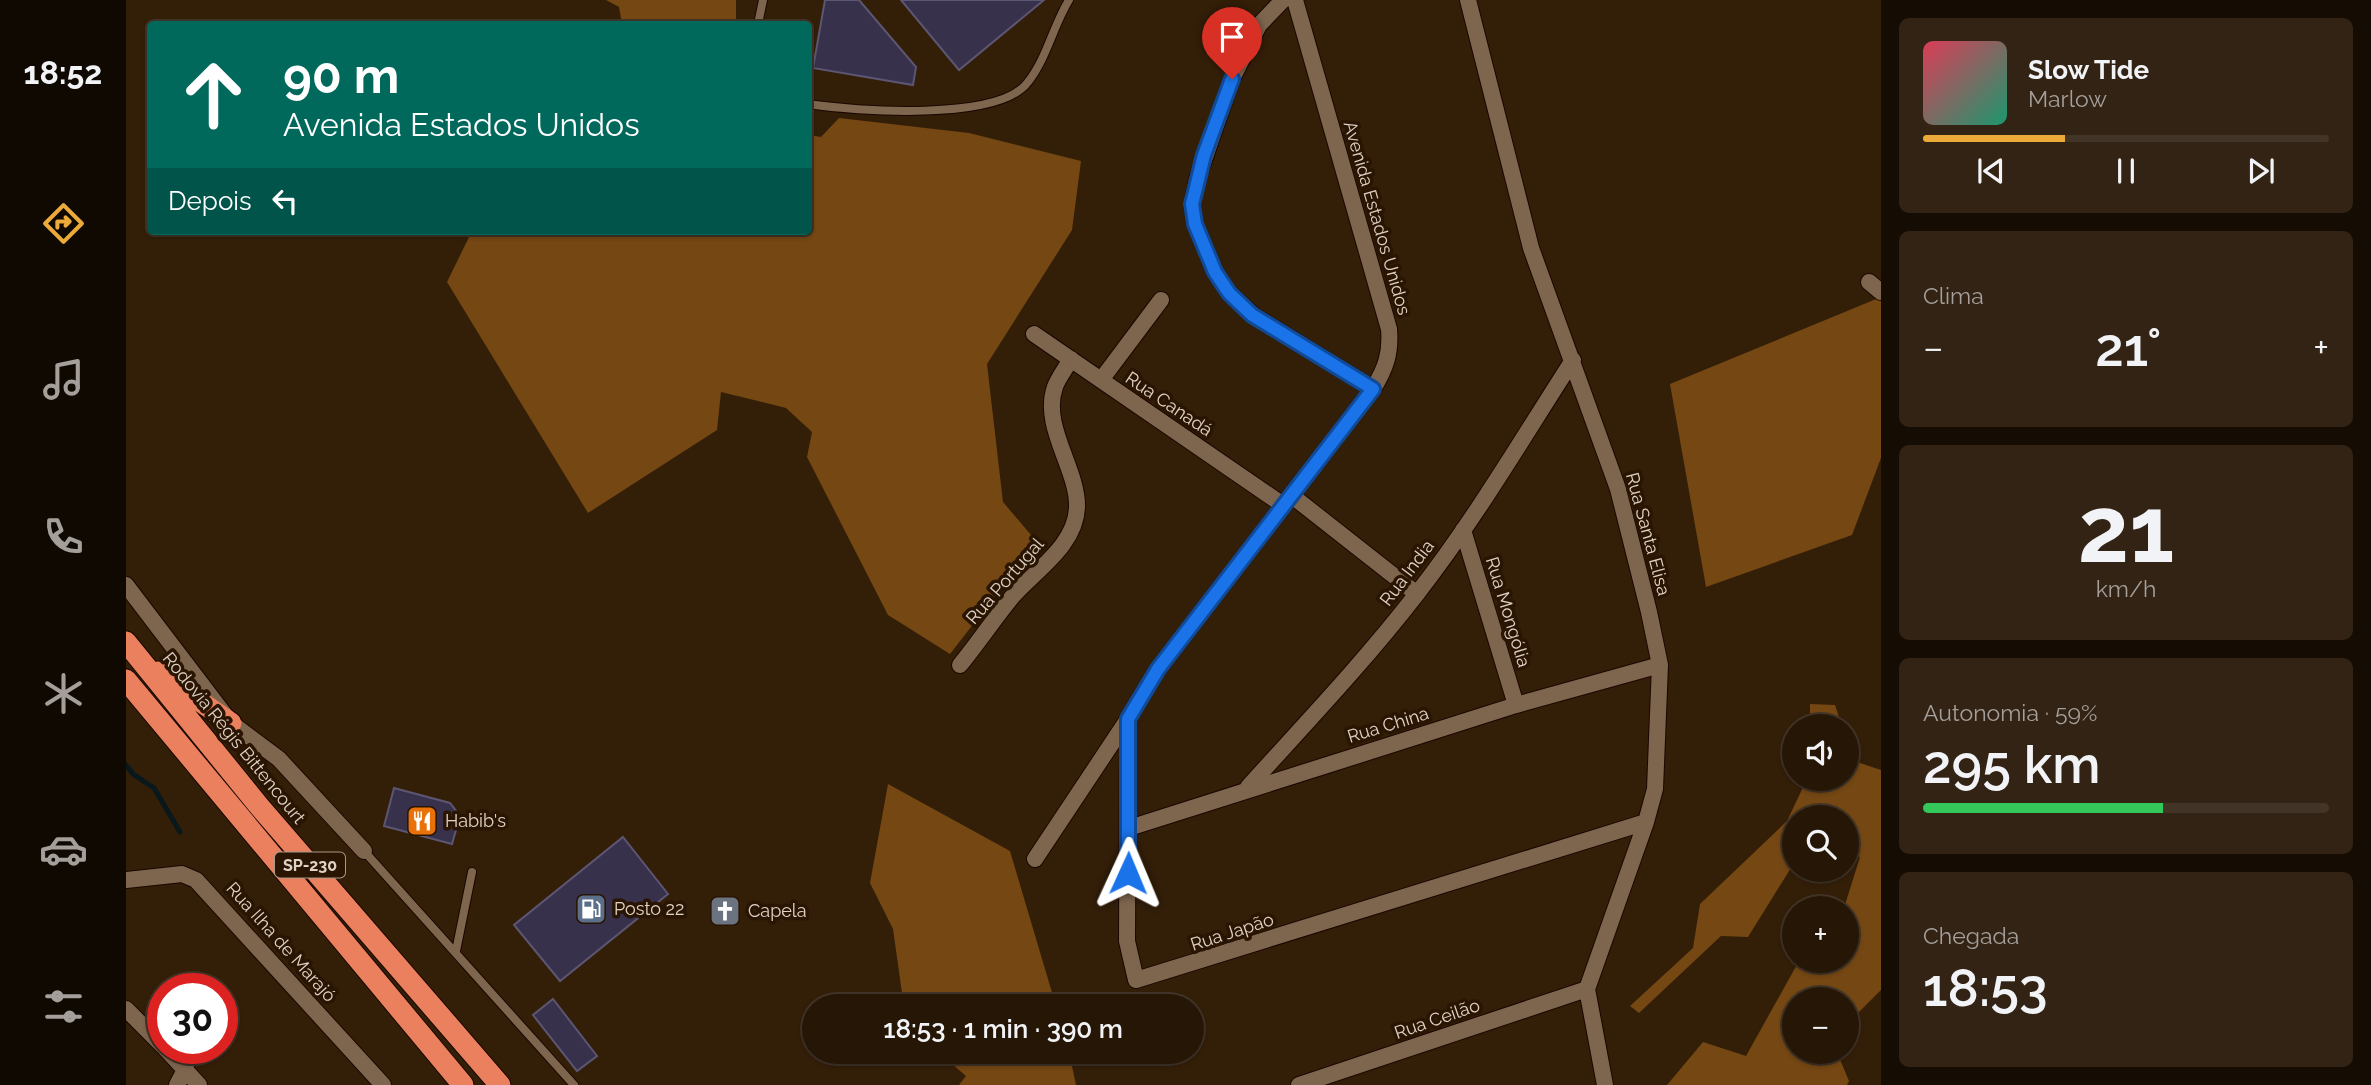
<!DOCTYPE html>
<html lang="pt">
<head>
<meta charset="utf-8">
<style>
  :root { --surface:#261606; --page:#322314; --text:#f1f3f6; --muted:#a49f9b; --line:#423528; --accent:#ebaa39 }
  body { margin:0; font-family:Raleway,sans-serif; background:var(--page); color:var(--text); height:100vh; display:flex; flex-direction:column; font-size:26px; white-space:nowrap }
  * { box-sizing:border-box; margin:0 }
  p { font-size:23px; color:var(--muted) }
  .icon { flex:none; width:38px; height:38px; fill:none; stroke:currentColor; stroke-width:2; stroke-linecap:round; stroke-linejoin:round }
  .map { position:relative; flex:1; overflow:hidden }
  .details { display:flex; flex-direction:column; gap:18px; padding:18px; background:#150c03; width:490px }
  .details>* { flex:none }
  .hud { position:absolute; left:21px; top:21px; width:665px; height:214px; border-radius:7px; box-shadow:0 2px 5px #0004,0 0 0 2px var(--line); background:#00695c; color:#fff; overflow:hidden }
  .buttons { position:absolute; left:1656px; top:714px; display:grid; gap:14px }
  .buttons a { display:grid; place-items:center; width:77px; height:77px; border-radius:50%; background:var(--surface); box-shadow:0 2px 5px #0004,0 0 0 2px var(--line); font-size:35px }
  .speed { position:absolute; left:21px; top:973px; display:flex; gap:14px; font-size:35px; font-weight:700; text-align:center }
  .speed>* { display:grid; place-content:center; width:91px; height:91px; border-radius:50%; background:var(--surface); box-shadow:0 2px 5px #0004,0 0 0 2px var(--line); line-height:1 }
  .speed .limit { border:10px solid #d22; background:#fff; color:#111 }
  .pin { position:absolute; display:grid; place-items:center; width:60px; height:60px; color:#fff; margin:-72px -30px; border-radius:50% 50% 50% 0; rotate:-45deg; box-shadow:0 0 7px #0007 }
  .pin .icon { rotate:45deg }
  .me { position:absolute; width:77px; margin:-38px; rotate:1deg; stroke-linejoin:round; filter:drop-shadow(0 0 5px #0008) }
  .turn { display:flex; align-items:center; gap:24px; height:147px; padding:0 21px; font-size:32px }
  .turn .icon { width:91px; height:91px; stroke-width:2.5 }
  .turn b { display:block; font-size:49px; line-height:60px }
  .then { display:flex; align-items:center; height:66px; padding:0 21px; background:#0003; gap:14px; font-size:26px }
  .big { font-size:52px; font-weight:600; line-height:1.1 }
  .details .tile { flex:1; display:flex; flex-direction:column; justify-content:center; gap:10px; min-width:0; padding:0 24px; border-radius:10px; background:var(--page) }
  .details .dial { align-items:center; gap:0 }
  .dial b { font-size:91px; line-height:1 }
  .song { display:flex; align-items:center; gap:21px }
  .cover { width:84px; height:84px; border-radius:10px; background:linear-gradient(135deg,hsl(350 70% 55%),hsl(160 70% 35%)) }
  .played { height:7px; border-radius:4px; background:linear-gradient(90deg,var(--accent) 35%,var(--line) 35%) }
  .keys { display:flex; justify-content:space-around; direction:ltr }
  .heat { display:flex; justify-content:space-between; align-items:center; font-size:38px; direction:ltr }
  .charge { height:10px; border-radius:5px; background:linear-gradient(90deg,#34c759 59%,var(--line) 0) }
  .trip { position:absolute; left:676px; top:994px; width:402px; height:70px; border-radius:35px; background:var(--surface); box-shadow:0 2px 5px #0004,0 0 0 2px var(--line); font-weight:600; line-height:70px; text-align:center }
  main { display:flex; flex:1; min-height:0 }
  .dock { display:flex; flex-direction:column; width:126px; justify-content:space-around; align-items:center; background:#0f0902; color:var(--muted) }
  .dock .icon { width:49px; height:49px }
  .dock .active { color:var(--accent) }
  .dock b { font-size:32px; color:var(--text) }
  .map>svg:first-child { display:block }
  .forest { fill:#744713 }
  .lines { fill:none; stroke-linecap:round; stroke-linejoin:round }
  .stream { stroke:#08181b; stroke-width:5 }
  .building { fill:#37314c; stroke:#5c5673; stroke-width:2 }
  .lane-casing { stroke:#1a0700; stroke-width:10 }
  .street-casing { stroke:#1a0700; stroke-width:18 }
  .highway-casing { stroke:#1a0700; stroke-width:23 }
  .lane { stroke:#7e654e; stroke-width:8 }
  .street { stroke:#7e654e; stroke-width:16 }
  .highway { stroke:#ea805d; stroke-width:21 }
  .route-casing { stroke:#114b97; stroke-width:18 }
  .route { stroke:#1a73e8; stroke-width:12 }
  .labels { text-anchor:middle; stroke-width:7; stroke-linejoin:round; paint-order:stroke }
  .shield { fill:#291501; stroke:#a9998b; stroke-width:2 }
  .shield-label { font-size:16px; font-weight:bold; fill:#e0d2c6 }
  .street-label { font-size:18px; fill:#e0d2c6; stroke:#291501 }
  .poi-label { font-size:18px; fill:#e0d2c6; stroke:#291501; text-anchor:start }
</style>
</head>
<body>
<main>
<nav class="dock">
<b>18:52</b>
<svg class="icon active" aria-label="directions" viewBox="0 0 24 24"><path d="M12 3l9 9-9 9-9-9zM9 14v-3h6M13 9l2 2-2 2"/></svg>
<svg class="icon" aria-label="music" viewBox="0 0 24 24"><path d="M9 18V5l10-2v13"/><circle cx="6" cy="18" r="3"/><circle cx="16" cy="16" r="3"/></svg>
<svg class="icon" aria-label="phone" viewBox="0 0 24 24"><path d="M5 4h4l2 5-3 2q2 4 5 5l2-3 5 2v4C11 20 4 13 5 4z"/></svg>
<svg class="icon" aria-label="climate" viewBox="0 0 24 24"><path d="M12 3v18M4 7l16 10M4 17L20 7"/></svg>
<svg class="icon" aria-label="car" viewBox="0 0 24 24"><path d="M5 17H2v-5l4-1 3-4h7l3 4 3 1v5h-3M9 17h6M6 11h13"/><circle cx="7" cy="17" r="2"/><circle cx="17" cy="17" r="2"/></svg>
<svg class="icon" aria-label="filters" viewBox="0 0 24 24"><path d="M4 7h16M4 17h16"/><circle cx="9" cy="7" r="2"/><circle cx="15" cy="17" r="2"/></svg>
</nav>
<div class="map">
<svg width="1755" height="1085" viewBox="0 0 1755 1085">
  <rect width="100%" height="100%" fill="#331e08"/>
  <path class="forest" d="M480,0h130v24h-114l-3,-17z
    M713,118l130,15 112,28 -9,69 -85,134 16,138 34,40 -87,112 -62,-39 -81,-158 5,-25 -26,-24 -65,-16 -4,38 -129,83 -141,-231 25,-51h336l1,-96 12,2z
    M1755,297v161l-29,77 -146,52 -36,-203z
    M1684,704l25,1 7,21h-32z
    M1720,737l8,24 27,9v220l-27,27 -8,20v-38h-52v53h46l-1,5 10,24 -2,4h-180l36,-43 43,14 53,-95h47l-2,-53 16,-51 -14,-5v-35h-52v46l-46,74 -27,-1 -82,77 -9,-7 63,-58 7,-44 87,-83 20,-42h39z
    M762,784l122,67 46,155h-146l-8,-13 -9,-64 -23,-46z
    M812,1052h131l7,33h-117l7,-9z"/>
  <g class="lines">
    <path class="stream" d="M0,765l7,9 21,14 26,44"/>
  </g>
  <path class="building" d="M699,0h34l57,67 -3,18 -100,-17z
    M775,0h143l-85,70z
    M268,788l56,15 10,13 -8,28 -68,-18z
    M497,837l45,57 -108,87 -46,-56z
    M427,999l44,57 -20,15 -44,-56z"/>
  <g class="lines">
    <g class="lane-casing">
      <path id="lane" d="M632,24l5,-24
        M682,104c47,7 191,18 220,-22 19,-24 25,-56 41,-82
        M238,851l210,234
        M330,951l16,-79"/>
    </g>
    <g class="street-casing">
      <path id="street" d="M1157,0l-24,25 -27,54 -35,101 -5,24 3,20 20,48 14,21 24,22 120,74
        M1169,0l94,329c2,24 -3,39 -16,60l-215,280 -30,50 -1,222 9,39 510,-158
        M1342,0l63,248 87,241 31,123 11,53 -5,124 -9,33 -59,167 18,96
        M1743,282l12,10
        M908,334l249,171
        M975,380l60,-80
        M1165,495l126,99
        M1337,530l53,175
        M0,585l105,138 48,36 85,92
        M834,665c18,-22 34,-46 52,-68 22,-26 64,-51 65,-90 1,-38 -36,-81 -22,-120 3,-9 11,-19 16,-28
        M1122,787c57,-63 116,-125 168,-192 58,-74 106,-156 157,-235
        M1003,828l387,-123 144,-40
        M909,859l93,-140
        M0,880l56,-6 14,6 187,205
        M0,1009l37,37
        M39,1048l34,37
        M51,1085l9,-17
        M1173,1085l288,-96"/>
    </g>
    <g class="highway-casing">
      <path id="highway" d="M0,642l133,164 241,279
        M32,672l73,51
        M0,680l337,405"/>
    </g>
    <use href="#lane" class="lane"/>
    <use href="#street" class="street"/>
    <use href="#highway" class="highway"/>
  </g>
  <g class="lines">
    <g class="route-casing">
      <path id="route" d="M1002,873v-154l30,-50 215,-280 -121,-74 -23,-22 -14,-21 -20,-48 -3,-20 12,-49 28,-76"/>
    </g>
    <use href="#route" class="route"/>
  </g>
  <defs>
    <g id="restaurant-square" transform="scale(1.575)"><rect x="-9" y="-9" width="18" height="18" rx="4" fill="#e8710a" stroke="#291501"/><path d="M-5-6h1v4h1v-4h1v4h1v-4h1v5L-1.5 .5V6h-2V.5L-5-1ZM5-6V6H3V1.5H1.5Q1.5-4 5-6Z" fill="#fff"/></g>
    <g id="fuel-square" transform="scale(1.575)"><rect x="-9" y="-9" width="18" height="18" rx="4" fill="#5c6f8a" stroke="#291501"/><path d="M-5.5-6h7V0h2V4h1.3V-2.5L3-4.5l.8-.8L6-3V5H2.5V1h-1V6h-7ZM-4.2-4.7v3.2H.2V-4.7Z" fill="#fff"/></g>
    <g id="church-square" transform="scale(1.575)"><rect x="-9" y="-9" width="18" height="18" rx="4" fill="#6b7280" stroke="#291501"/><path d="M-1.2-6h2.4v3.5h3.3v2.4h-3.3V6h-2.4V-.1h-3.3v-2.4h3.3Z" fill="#fff"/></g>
  </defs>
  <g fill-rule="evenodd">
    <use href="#restaurant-square" x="296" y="821"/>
    <use href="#fuel-square" x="465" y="909"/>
    <use href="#church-square" x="599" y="911"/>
  </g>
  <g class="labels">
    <rect class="shield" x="149" y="852.5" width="70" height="25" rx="5"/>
    <g class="shield-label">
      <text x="184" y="871">SP-230</text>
    </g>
    <g class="street-label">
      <text transform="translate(1251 218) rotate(74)" y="6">Avenida Estados Unidos</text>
      <text transform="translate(1043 404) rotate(34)" y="6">Rua Canadá</text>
      <text transform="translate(1522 534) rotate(75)" y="6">Rua Santa Elisa</text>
      <text transform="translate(1281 573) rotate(-53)" y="6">Rua India</text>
      <text transform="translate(879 581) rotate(-49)" y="6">Rua Portugal</text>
      <text transform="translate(1382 612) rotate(73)" y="6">Rua Mongólia</text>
      <text transform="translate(1262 725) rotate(-17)" y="6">Rua China</text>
      <text transform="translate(108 738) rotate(51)" y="6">Rodovia Régis Bittencourt</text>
      <text transform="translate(1106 932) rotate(-18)" y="6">Rua Japão</text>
      <text transform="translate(155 942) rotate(48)" y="6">Rua Ilha de Marajó</text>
      <text transform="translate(1311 1019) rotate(-19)" y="6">Rua Ceilão</text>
    </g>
    <g class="poi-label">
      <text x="319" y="827">Habib's</text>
      <text x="488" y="915">Posto 22</text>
      <text x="622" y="917">Capela</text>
    </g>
  </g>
</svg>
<div class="buttons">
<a><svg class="icon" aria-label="sound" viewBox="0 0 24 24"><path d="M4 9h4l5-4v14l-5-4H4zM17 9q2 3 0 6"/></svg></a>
<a><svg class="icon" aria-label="search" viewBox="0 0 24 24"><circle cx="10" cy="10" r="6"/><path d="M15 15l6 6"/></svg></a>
<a>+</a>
<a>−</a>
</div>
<div class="speed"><div class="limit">30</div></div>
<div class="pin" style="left:1106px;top:79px;background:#d93025"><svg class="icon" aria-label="arrive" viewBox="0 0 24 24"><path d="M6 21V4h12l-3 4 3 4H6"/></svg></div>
<svg class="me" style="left:1002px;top:873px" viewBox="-20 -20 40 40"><path d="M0-17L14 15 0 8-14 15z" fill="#1a73e8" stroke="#fff" stroke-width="4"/></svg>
<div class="trip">18:53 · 1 min · 390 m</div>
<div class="hud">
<div class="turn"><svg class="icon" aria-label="ahead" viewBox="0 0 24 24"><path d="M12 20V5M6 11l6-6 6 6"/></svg><div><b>90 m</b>Avenida Estados Unidos</div></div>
<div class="then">Depois<svg class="icon" aria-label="left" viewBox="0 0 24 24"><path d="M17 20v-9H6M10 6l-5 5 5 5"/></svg></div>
</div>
</div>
<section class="details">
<div class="tile">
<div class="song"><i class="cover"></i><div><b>Slow Tide</b><p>Marlow</p></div></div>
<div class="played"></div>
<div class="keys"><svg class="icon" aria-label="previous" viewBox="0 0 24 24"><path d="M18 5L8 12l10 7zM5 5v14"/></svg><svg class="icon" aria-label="pause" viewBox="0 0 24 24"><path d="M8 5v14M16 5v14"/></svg><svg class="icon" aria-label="next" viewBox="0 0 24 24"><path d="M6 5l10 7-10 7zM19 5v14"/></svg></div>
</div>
<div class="tile"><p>Clima</p>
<div class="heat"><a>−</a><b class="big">21°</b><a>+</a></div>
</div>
<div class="tile dial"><b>21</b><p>km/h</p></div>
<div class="tile"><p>Autonomia · 59%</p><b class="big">295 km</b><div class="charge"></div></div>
<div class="tile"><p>Chegada</p><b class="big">18:53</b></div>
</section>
</main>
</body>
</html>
